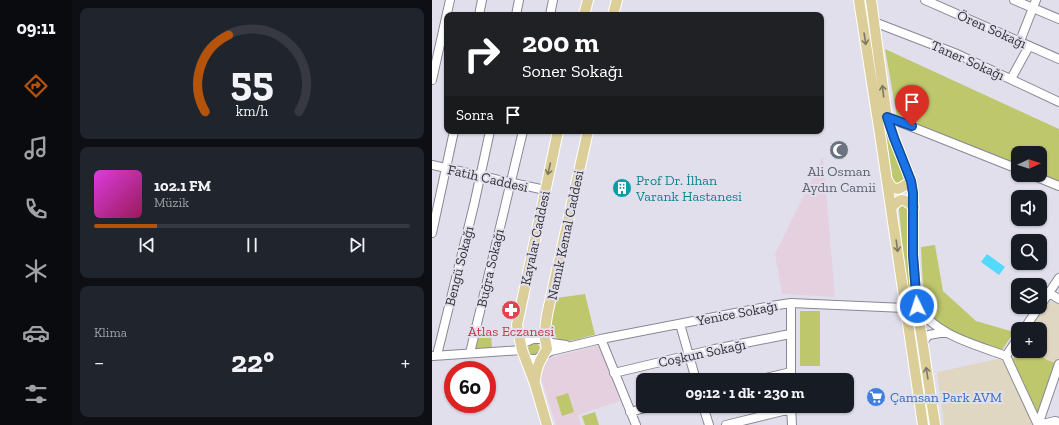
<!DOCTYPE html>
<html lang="tr">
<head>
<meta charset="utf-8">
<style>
  :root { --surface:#171b24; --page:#20242c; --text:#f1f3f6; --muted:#9ea1a6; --line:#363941; --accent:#b45309 }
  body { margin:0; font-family:"Zilla Slab",serif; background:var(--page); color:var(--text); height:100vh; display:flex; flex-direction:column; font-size:15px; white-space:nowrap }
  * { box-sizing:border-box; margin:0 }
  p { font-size:13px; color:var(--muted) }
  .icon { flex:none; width:22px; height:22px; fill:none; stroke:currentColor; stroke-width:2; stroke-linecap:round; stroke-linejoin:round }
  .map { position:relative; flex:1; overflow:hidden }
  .panel { display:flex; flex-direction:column; gap:8px; padding:8px; background:#0d0f14; width:360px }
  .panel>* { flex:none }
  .hud { position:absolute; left:12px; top:12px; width:380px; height:122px; border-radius:8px; box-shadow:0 1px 3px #0004; background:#202124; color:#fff; overflow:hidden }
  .needle { width:26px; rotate:87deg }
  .controls { position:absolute; left:579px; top:146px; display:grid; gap:8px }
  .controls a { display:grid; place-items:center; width:36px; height:36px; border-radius:8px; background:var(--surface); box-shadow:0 1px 3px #0004; font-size:20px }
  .speed { position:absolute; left:12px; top:361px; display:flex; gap:8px; font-size:20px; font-weight:700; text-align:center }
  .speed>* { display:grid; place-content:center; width:52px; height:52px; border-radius:50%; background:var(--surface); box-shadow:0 1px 3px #0004; line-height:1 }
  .speed .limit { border:6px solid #d22; background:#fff; color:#111 }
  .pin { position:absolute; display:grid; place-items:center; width:34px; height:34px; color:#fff; margin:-41px -17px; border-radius:50% 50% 50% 0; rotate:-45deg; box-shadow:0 0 4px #0007 }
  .pin .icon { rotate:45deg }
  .me { position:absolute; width:44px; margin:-22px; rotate:356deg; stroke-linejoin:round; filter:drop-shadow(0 0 3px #0008) }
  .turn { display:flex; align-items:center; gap:14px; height:84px; padding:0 12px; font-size:18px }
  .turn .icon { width:52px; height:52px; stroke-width:2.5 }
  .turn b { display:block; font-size:28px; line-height:34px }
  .then { display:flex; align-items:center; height:38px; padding:0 12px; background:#0003; gap:8px; font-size:15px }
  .big { font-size:30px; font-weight:700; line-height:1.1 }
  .panel .widget { flex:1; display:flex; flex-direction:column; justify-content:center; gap:6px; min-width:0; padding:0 14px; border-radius:8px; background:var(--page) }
  .panel .dial { align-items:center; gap:0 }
  .dial svg { height:104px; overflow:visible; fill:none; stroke:var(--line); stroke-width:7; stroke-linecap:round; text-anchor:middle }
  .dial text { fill:var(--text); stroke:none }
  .song { display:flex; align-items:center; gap:12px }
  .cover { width:48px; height:48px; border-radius:6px; background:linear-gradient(135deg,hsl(300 70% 55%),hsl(330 70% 35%)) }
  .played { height:4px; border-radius:2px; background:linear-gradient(90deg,var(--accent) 20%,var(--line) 20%) }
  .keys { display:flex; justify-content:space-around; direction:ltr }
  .heat { display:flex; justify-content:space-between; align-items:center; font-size:22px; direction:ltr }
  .trip { position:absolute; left:204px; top:373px; width:218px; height:40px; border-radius:8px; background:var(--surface); box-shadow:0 1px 3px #0004; font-weight:700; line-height:40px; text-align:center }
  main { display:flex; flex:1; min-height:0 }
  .tab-bar { display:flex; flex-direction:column; width:72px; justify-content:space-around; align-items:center; background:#090b0e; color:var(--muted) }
  .tab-bar .icon { width:28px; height:28px }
  .tab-bar .active { color:var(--accent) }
  .tab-bar b { font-size:18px; color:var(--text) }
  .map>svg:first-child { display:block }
  .industrial { fill:#e0d7c2 }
  .education { fill:#e5d0df }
  .green { fill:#bfc76d }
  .water { fill:#53d9fa }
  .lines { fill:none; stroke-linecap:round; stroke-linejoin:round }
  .minor-casing { stroke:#8a8794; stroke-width:10 }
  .major-casing { stroke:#fff; stroke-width:12 }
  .minor { stroke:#fff; stroke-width:8 }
  .major { stroke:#dcce99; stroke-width:10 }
  .oneway { stroke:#7e7762 }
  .route-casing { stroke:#114b97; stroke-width:10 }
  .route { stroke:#1a73e8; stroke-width:7 }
  .labels { text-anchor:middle; stroke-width:4; stroke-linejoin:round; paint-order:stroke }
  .street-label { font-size:14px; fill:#313035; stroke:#e2dfed }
  .worship-label { font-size:14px; fill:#5b616d; stroke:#e2dfed }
  .culture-label { font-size:14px; fill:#0d838f; stroke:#e2dfed; text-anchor:start }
  .health-label { font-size:14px; fill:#be3a42; stroke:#e2dfed }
  .shop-label { font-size:14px; fill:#366cbe; stroke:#e2dfed; text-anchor:start }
</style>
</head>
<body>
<main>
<nav class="tab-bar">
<b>09:11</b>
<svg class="icon active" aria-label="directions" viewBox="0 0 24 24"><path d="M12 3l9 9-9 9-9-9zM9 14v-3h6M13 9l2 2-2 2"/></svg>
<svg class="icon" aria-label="music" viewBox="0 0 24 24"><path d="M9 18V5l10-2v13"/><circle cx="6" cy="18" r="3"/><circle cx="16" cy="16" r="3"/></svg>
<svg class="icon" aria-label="phone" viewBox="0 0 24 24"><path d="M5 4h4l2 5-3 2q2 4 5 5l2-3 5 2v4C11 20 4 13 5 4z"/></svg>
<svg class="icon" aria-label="climate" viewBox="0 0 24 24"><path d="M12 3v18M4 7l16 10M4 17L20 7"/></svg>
<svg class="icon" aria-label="car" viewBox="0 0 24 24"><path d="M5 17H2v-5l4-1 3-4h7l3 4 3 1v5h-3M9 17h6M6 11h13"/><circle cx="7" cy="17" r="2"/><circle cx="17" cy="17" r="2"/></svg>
<svg class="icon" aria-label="filters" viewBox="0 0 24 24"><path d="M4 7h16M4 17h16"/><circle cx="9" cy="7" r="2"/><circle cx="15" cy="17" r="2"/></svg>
</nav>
<section class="panel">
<div class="widget dial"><svg viewBox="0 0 100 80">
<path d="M14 69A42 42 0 1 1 86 69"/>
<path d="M14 69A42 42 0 0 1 32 10" stroke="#b45309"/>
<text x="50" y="56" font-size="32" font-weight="700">55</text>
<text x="50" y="72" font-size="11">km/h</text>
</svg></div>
<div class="widget">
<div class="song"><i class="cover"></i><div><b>102.1 FM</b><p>Müzik</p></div></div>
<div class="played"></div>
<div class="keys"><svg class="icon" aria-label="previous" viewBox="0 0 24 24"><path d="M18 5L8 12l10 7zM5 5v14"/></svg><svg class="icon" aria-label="pause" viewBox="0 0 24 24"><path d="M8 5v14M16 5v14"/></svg><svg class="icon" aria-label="next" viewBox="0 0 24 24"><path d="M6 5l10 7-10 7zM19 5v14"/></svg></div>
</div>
<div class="widget"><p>Klima</p>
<div class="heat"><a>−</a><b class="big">22°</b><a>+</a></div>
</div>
</section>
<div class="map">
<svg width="627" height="425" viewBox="0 0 627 425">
  <rect width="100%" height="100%" fill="#e2dfed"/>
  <path class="industrial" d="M617,301l10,3v54l-2,6 -12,-5 -5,-8v-22h-11z
    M566,359l6,2 29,64h-89l-7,-53z"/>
  <path class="education" d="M391,156l12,141 -53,-3 -7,-40z
    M168,345l20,56 -42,14 3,10h-25l-15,-47 1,-10 3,-5 5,-5z"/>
  <path class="green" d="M433,0h3l37,178 -1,4 -6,3 -5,-3z
    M453,49l174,80v53l-19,-8v-21h-22v13l-121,-49z
    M469,204l7,3 1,60 7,53h-4l-9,-68 -4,-43z
    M503,245l8,46 33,30 38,11 -12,18c-19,-7 -61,-18 -71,-36 -9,-13 -9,-50 -10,-67z
    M153,294l10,41c-8,1 -23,7 -31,6 -20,-2 -10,-30 -8,-43z
    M368,311h20v55h-20z
    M59,331l1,18 -17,1 1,-17z
    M483,333h3l14,92h-4z
    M96 349a6 6 0 1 1 12 0a6 6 0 1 1-12 0Z
    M586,347v4h22l5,8 12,5 -19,56 -26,-57 3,-10z
    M136,393l6,19 -12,4 -6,-19z
    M163,412l4,13h-14l-3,-9z"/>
  <path class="water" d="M555,254l18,13 -6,8 -18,-13z"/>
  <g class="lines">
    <g class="minor-casing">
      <path id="minor" d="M493,0l134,59
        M582,0l45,19
        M47,15l3,-15
        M84,15l3,-15
        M118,15l3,-15
        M442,22l83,32 102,48
        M588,41l16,-41
        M579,79l18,-33
        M0,80l18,-80
        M455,117l131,52
        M0,165l113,25
        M600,175l27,11
        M0,233l22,-102
        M617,293l10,6
        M359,303v77
        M486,306c16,29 59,39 88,50l32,69
        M608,306l19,-28
        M248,324l16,56
        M592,329l15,-22
        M169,339l35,86
        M89,344l12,-5h12l7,4 14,2
        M491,346l2,-7 4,-4 11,-2h7
        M38,353l53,-222
        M5,355l37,-150 16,-74
        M1,356l89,-6
        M574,356l12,-18
        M94,358l6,1h4l15,-8 50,-12 170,-33 20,-3 114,5
        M182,373l101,-24 75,-15
        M325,380l34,-8
        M271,406l6,19
        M359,406l1,19
        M198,412l23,-6
        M294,425l65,-16
        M606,425l21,-61
        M606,425l17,-4 4,1"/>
    </g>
    <g class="major-casing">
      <path id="major" d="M427,0l21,134 43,291
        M439,0l15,111 8,27 17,43 2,12v62l4,51 18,119
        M152,15l4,-15
        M181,15l4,-15
        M455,180c7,14 14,9 24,1
        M459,208c10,-11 12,-10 23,-1
        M103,380c1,-12 5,-20 12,-31l-2,-10v-9l2,-15 41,-184
        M115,425l-12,-41 -13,-34 -5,-25 41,-194"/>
    </g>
    <use href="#minor" class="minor"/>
    <use href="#major" class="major"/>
  </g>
  <defs><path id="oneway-shaft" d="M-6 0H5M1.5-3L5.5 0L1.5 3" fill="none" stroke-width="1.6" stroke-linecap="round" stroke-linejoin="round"/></defs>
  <g class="oneway">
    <use href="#oneway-shaft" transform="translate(433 39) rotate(81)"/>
    <use href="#oneway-shaft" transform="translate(451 91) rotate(-97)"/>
    <use href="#oneway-shaft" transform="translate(117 169) rotate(103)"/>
    <use href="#oneway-shaft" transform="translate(465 246) rotate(82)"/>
    <use href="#oneway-shaft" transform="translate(495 373) rotate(-99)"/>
  </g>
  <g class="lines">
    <g class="route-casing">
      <path id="route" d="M480,126l-25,-9 7,21 17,43 2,12v62l4,51"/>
    </g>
    <use href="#route" class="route"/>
  </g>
  <defs>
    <g id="mosque-disc" transform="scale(1)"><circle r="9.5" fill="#6b7280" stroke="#e2dfed"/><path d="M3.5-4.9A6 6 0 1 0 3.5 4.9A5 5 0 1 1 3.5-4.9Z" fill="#fff"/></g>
    <g id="building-disc" transform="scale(1)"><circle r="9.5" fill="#0f9aa8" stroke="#e2dfed"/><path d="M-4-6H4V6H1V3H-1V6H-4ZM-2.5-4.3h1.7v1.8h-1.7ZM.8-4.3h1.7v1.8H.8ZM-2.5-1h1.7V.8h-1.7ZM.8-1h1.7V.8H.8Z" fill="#fff"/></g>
    <g id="pharmacy-disc" transform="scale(1)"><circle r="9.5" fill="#e0444e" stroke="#e2dfed"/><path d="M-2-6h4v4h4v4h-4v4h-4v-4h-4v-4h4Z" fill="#fff"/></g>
    <g id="supermarket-disc" transform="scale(1)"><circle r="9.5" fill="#3f7fe0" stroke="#e2dfed"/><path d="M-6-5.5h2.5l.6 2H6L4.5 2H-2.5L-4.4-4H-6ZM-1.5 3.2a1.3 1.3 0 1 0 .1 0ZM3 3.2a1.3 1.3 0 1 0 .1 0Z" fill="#fff"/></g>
  </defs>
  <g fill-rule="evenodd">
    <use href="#mosque-disc" x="407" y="150"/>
    <use href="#building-disc" x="190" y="188"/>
    <use href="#pharmacy-disc" x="79" y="310"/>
    <use href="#supermarket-disc" x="444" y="397"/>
  </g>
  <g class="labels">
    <g class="street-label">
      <text transform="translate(560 29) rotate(24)" y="5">Ören Sokağı</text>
      <text transform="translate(536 60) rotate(24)" y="5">Taner Sokağı</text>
      <text transform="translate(56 178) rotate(13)" y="5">Fatih Caddesi</text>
      <text transform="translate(133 235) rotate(-78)" y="5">Namık Kemal Caddesi</text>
      <text transform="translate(103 238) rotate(-78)" y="5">Kayalar Caddesi</text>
      <text transform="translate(27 266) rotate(-76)" y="5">Bengü Sokağı</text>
      <text transform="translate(58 268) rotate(-77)" y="5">Buğra Sokağı</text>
      <text transform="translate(305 313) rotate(-11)" y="5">Yenice Sokağı</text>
      <text transform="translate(270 353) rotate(-12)" y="5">Coşkun Sokağı</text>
    </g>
    <g class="worship-label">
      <text x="407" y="176">Ali Osman<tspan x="407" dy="16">Aydın Camii</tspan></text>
    </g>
    <g class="culture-label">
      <text x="204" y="185">Prof Dr. İlhan<tspan x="204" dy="16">Varank Hastanesi</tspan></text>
    </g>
    <g class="health-label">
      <text x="79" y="336">Atlas Eczanesi</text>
    </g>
    <g class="shop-label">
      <text x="458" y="402">Çamsan Park AVM</text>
    </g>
  </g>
</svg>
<div class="controls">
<a><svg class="needle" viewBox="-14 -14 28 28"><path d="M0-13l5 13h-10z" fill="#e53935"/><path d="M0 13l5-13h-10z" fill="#9ea1a6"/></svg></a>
<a><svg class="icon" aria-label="sound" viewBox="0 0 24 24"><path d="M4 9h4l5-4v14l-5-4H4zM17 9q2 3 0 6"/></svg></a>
<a><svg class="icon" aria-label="search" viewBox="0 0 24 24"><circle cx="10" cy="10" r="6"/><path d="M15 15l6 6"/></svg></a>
<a><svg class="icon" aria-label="layers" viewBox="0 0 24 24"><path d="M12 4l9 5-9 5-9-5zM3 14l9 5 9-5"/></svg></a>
<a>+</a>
</div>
<div class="speed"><div class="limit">60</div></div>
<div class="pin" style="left:480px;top:126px;background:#d93025"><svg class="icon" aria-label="arrive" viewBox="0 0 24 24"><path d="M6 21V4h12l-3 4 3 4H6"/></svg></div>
<svg class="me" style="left:485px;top:306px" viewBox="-20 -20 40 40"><circle r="17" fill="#1a73e8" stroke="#fff" stroke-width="3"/><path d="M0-11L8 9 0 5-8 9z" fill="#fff"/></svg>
<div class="trip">09:12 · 1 dk · 230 m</div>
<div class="hud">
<div class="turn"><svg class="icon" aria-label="right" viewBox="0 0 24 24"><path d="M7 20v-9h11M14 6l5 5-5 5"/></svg><div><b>200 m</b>Soner Sokağı</div></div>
<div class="then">Sonra<svg class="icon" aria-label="arrive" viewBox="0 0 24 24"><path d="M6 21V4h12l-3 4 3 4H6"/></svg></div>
</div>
</div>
</main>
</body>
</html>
